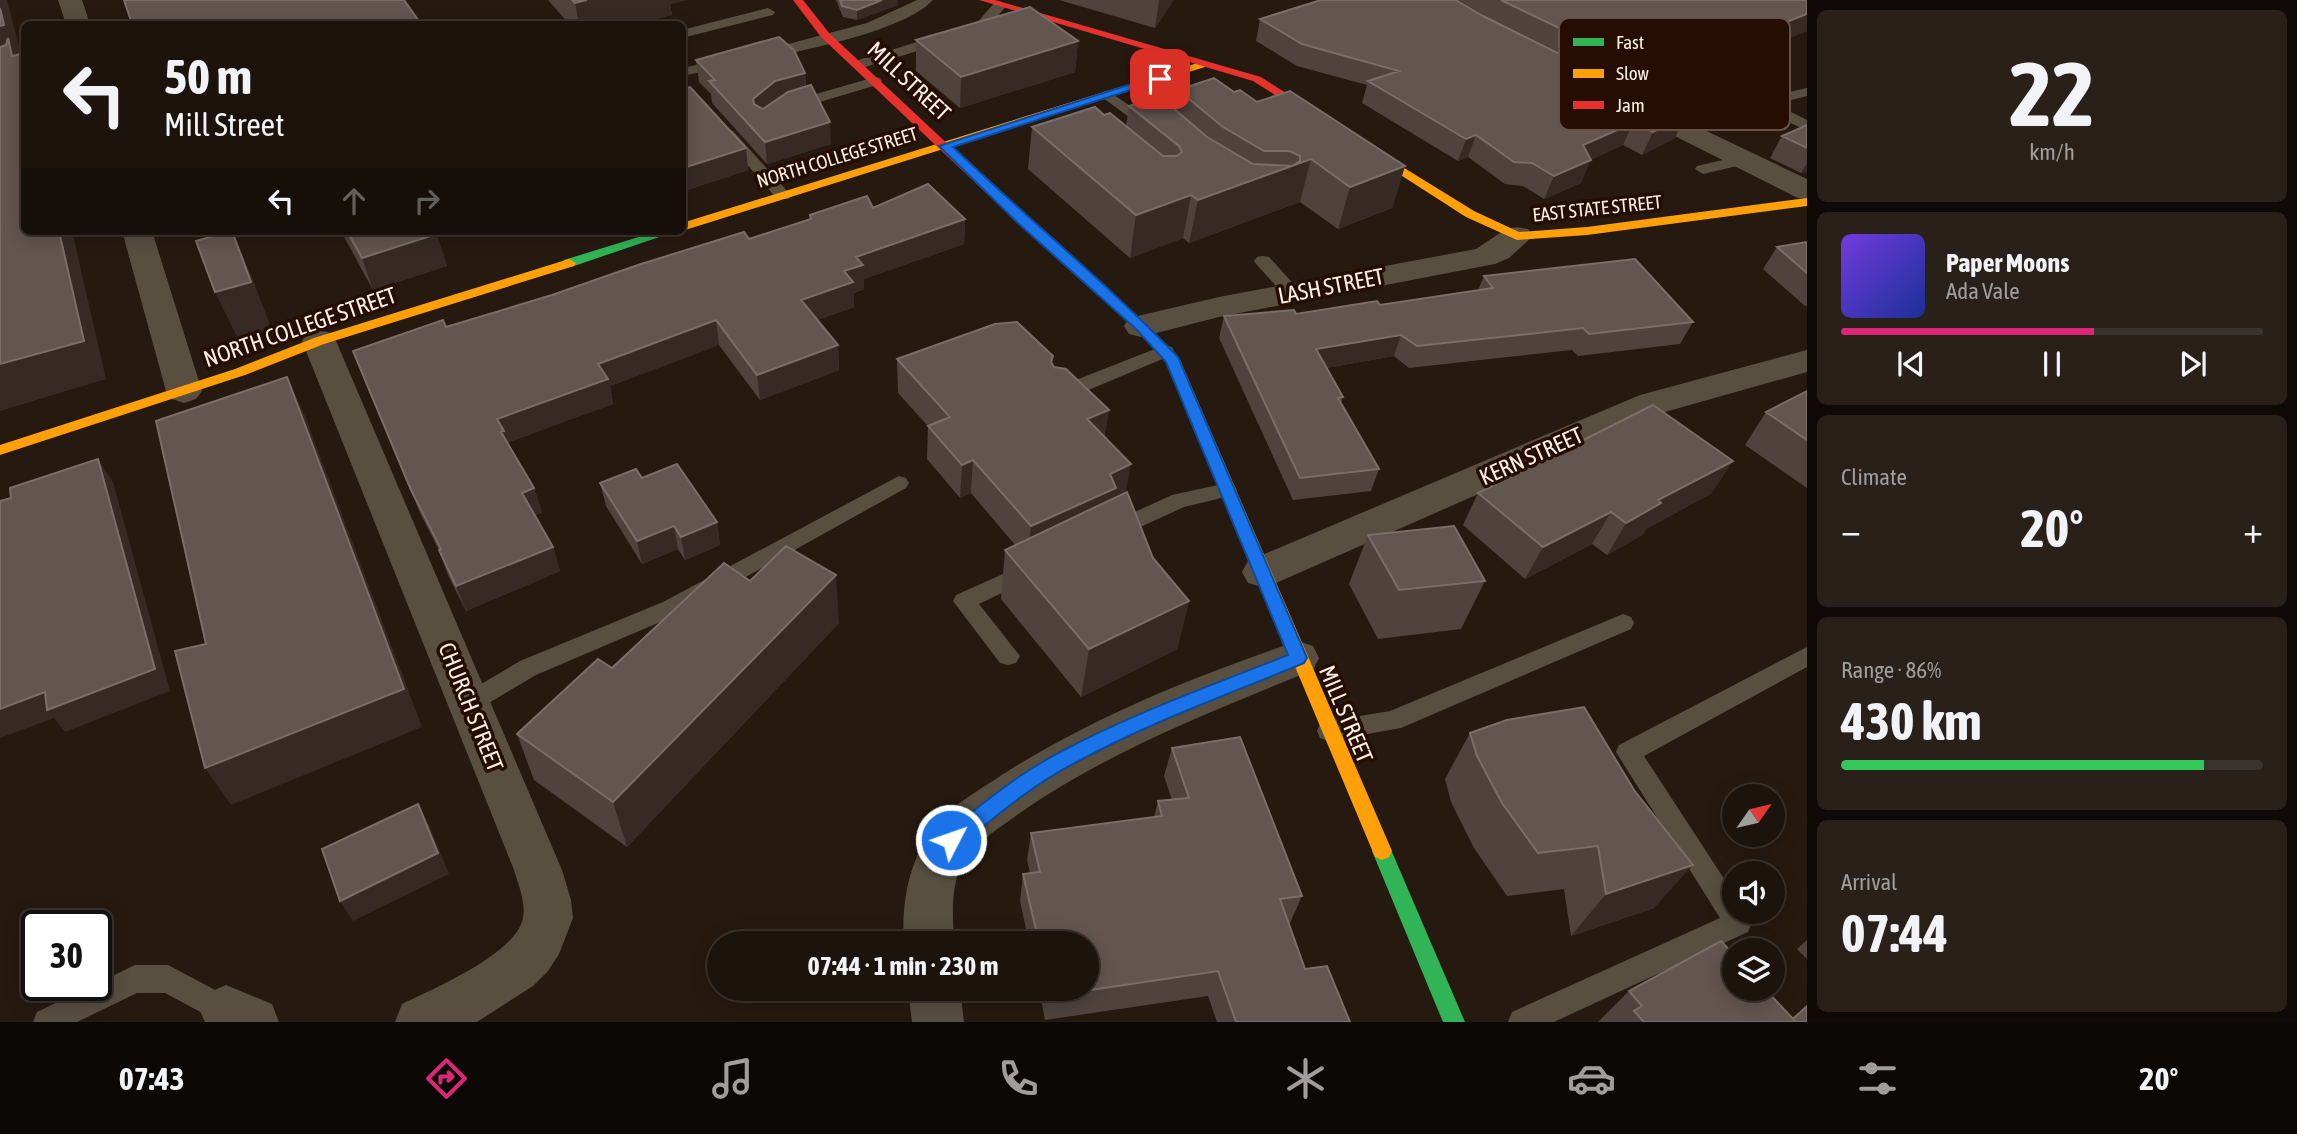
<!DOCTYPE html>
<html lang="en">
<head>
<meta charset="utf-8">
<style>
  :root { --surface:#1c130c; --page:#29201a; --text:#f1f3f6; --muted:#a09e9d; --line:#3a322d; --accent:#db2777 }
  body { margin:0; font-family:"Asap Condensed",sans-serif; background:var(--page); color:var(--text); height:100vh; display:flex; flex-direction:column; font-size:26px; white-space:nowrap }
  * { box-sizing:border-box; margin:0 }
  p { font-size:23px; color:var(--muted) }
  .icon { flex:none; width:38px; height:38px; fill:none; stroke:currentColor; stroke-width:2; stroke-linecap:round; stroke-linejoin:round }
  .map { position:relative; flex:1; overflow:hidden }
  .details { display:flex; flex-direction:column; gap:10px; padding:10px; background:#0f0a07; width:490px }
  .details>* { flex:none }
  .guide { position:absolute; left:21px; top:21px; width:665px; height:214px; border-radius:10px; box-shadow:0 4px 18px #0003,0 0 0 2px var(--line); background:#1c130c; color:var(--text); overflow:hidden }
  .needle { width:46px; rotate:56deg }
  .buttons { position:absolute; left:1722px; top:784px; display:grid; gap:14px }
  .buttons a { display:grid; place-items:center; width:63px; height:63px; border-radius:50%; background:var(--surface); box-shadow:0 4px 18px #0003,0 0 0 2px var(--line); font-size:35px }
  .speed { position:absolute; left:21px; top:910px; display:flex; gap:14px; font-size:35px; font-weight:700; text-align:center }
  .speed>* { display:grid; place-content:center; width:91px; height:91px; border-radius:50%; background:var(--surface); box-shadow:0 4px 18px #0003,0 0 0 2px var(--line); line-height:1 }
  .speed .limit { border:4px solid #111; border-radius:10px; background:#fff; color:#111 }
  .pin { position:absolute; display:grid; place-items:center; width:60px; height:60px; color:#fff; margin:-30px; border-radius:14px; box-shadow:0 4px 10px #0006 }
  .me { position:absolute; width:77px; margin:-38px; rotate:49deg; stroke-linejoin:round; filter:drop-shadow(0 0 5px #0008) }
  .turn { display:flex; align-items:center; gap:24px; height:147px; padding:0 28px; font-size:32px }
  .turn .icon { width:91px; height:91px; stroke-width:2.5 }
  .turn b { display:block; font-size:49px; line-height:60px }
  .lanes { display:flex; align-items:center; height:66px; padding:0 28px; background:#0003; justify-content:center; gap:35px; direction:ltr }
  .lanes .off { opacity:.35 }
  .big { font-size:52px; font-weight:700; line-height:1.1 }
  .details .tile { flex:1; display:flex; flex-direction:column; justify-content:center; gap:10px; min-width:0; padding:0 24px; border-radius:10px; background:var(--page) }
  .details .dial { align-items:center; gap:0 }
  .dial b { font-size:91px; line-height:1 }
  .song { display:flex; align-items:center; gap:21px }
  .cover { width:84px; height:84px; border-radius:10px; background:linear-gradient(135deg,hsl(260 70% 55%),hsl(230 70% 35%)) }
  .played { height:7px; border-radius:4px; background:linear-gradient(90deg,var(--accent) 60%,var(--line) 60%) }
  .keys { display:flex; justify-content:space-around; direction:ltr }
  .heat { display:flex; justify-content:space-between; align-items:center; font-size:38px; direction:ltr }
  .charge { height:10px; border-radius:5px; background:linear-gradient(90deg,#34c759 86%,var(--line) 0) }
  .trip { position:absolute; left:707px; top:931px; width:392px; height:70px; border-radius:35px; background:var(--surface); box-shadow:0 4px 18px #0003,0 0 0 2px var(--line); font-weight:700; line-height:70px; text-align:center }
  .tabs { display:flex; height:112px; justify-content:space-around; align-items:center; background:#0b0805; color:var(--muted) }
  .tabs .icon { width:49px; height:49px }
  .tabs .current { color:var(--accent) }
  .tabs b { font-size:32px; color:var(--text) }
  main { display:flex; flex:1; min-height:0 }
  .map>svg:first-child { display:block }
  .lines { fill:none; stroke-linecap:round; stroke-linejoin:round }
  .lane { fill:#584f41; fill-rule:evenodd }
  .street { fill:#584f41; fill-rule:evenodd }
  .fast { fill:#30b455; fill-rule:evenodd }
  .slow { fill:#ff9f0a; fill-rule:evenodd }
  .jam { fill:#e5322d; fill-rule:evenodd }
  .wall { fill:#50433e; fill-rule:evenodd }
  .shaded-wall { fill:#372a24 }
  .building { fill:#635550; stroke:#7b6e68; stroke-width:2 }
  .route { fill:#1a73e8; stroke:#114b97; stroke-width:2 }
  .labels { text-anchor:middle; stroke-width:7; stroke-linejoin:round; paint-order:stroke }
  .far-street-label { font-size:19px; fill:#fdefe7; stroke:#250e01 }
  .street-label { font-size:23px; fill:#fdefe7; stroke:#250e01 }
  .key { fill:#250e01; stroke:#665246; stroke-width:2 }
  .key-label { font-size:19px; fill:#fdefe7 }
</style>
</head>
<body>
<main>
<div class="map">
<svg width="1807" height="1022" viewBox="0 0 1807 1022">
  <rect width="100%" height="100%" fill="#261910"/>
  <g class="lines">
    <path class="lane" d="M917,0h16c-29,31 -128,50 -170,59l-7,-4 2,-3 109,-29z
      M1000,1l7,4 -21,25 -124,38 -5,1 -7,-4 2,-3 124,-38 19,-22z
      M768,8l7,4 -2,3 -91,23v-8z
      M1614,54l40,21 -19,30h-10l-2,-3 16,-26 -30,-15v-6z
      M725,59l7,4 -2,3 -48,10v-8z
      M875,77l5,1 2,3 -2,3 -90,27 -8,-5 3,-3z
      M1724,81l38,17 45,-10v8l-32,8 32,16v11l-88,-43 -2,-3 2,-3z
      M1108,91l49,33 3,3 -3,3h-10l-44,-32 -2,-3 2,-3z
      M728,129l5,2 56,62 2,3 -2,3h-12l-54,-62 -3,-3z
      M1744,155l6,2 2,3 -2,3 -47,11 -8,-5 2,-3z
      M1263,256l6,1 30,33 3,4 -3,4h-12l-30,-33 -3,-4 3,-4z
      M1165,345l7,2 2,4 -2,4 -105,44h-14l-3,-5 3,-5z
      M899,476l7,2 3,5 -3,5 -227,126 -143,61 -59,35 -8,3 -8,-3 -4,-7 4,-7 59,-35 143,-59z
      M1227,483l7,2 3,5 -3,5 -50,12 -72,33 -8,-2 -3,-6 3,-6 68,-31z
      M1025,564l8,2 3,6 -3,6 -54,26 41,52 -4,7 -8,2 -8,-2 -47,-62 3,-6z
      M1623,614l8,3 3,6 -3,6 -230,99 -72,13 -9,-3 -3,-7 3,-7 9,-3 61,-10z
      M1807,647v20l-163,89 90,138v18l14,2 4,9 -4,9 -194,90h-46l4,-10 208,-94 -104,-166 3,-7z
      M135,965h33l68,36 4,10 -4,10 -17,1 -54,-29h-28l-60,29h-44l4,-10z"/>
    <path class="street" d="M58,0h24l8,24h-24z
      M1633,96l174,83v21l-11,-3 -173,-87 -4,-6 4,-6z
      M1517,227l11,2 5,7 -24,22 -14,6 -276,53 -78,20 -12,-3 -5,-8 5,-8 90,-21 257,-48 30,-20z
      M122,231h30l50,160 -6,8 -12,4 -12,-4 -6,-8z
      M319,330l12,3 5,8 226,529 9,30 2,18 -14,36 -11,17 -15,15 -56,36h-82l7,-18c31,-15 114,-50 121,-86 3,-16 -5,-34 -9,-48l-212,-529 5,-8z
      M1807,350v22l-142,40 -389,171 -14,4 -14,-4 -6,-11 6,-11 392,-166z
      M1298,641l15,5 6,12 -6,12c-102,42 -205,81 -296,145 -19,14 -43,28 -55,50 -12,23 -9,53 -8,78h-50c-3,-40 5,-83 30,-116 13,-18 36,-31 54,-43 94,-63 203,-107 310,-143z
      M226,985l46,19 7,18h-74l-5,-11 8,-18z
      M908,989h52l4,33h-52z"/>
    <path class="fast" d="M658,231h19l-103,35 -5,1 -7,-4 2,-3z
      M1382,842l7,3 76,177h-22l-71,-171 3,-6z"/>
    <path class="slow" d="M1204,61l5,3 -1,2 -526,165v-8z
      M1333,124l141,87 45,21 68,-5 220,-29v8l-220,29 -70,5 -51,-23 -137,-88 -2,-2z
      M569,259l7,4 -2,3 -250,78 -79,31 -245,80v-10l235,-76 79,-31z
      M1133,315l5,1 42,44 212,491 -3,6 -7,3 -7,-3 -208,-495 -39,-40 -2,-3z"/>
    <path class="jam" d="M793,0h10l26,33 199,186 110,97 2,3 -2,3h-10l-108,-97 -199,-188z
      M979,0h16l266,77 78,50 -10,2 -76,-48z"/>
  </g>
  <path class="wall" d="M548,0h138l-16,4 2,11 -37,9h-66z
    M836,0h62v5l-41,15 -14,-3z
    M1059,0h115l-19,28z
    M1459,0h348v31l-85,33 22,39 -42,21 -17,-8 -10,22 -33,17 -19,-10 -33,15 -9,23 -37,16 -21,-13 -18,-2 -37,-27 -10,4 -96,-58 5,-18 -70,-19 -41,-25 4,-22 223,-3 11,6zM1640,65l14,8 -10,23 -15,-8 6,-11z
    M916,40l162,1 -3,31 -115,36 -44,-37z
    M696,60l109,13 1,14 25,57 -64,20 -55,-61 -1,-9 -12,-12z
    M682,89l64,59 2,22 -61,20 -5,-5z
    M1178,90l56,2 171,74 -13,42 -54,21 -38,-27 -111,41 -6,-5 -53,20 -102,-89 4,-42 72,-12 22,11 3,-20 45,3z
    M1807,125v47l-6,1 -31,-15 12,-22z
    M873,208l92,11 -1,25 -100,35v10l-10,4v14l-37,13 21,25 1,25 -79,30 -41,-55 -109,41 3,18 -106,38 27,46 8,25 -7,2 18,32 7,24 -94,40 -18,-36 -9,-25 -18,-35 -68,-164 93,-24 303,-88 61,-20v-4z
    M341,231h94l12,35 -74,24z
    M1807,242v64h-2l-42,-37 14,-22z
    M1484,276l209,46 -13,22 -102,12 -6,-6 -163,18 -15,-12 -68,12 17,29 -2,6 38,66 -8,22 -78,9 -74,-162 5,-22 72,-2 84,-9 98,-15z
    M1053,356l-1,8 2,3 55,43 -5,27 49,121 36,43 -12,48 -96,48 -80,-98 4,-49 10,-5 -44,-52 -11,5 -33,-39 1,-33 -30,-33 -1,-34z
    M1807,391v97l-62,-43 21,-33z
    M642,478l75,44 3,23 -35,15 -7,-11 -36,15 -36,-58 -6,-23z
    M1478,493h234l-66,36 -4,6 -35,20 -15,-11 -67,35 -62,-54z
    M1368,535l117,46 -24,48 -83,10 -29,-55z
    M750,581l89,42 -212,224 -93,-67 -17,-46 95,-66z
    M1507,720l147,188 -83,28 -7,-47 -57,7 -33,-48 -23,-46 -6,-23 25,-46z
    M1172,748l130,148 -12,27h-2l17,46 45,53h-133l-9,-26 -163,24 -6,-31h48v-46h-58l-9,-42 3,-27 7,-1 -3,-13 4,-27 123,-16 4,-16 14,-1 -8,-24z
    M1807,940v19l-10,-10z
    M1629,991l163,27 15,-12v16h-209z"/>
  <path class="shaded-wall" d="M0,0h7l16,61 -23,6z
    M587,0h99l-16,4 2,11 -37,9h-56l-4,-21z
    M882,0h16v5l-41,15v-10z
    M1159,0h15l-19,28z
    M1807,14v17l-93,37 10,-22z
    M1619,27l-9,22 -4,2 4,-20z
    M1713,38l-7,15 2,-1 -11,22 9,-32z
    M1078,41l-3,31 -115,36 1,-31z
    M1645,55l-10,22 -6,11 9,-22z
    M805,73l1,21 -51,27 -2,-22 22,-18z
    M1755,81l-11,22 -42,21 11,-22z
    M1685,116l-10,22 -33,17 11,-23z
    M830,122l1,22 -64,20 -2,-22z
    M1633,123l-10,22 -42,19 10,-4 -10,23 -37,16 10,-23 29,-31z
    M1476,135l-8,22 -10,4 8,-22z
    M746,148l2,22 -61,20 -4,-22z
    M1311,159l-11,43 -111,41 9,-43z
    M1807,163v9l-6,1z
    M1405,166l-13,42 -54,21 12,-42z
    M1191,195l-8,43 -53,20 6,-43z
    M965,219l-1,25 -100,35v10l-10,4v14l-51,18 -2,-25 43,-29 12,-14z
    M59,231h13l34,148 -106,32v-47z
    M232,231l21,49 19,50 -33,11 -24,-49z
    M437,234l10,32 -74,24 -11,-32z
    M716,320l3,25 -109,41 3,18 -106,39 2,14 -12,-38 101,-55z
    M1401,335l-7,21 -85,15 7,-22z
    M838,345l1,25 -79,30 -3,-25z
    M287,377l18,39 117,311 -191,78 -26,-37z
    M1109,410l-6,34 -16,-25z
    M98,459l15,23 57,209 -105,41 -11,-14 -54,20v-29z
    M973,460l-2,33 -11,5 2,-33z
    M1733,461l-21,32 -66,36 -4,6 -35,20 19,-32 32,-23z
    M1131,464l-6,33 -98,62 4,-33 79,-52z
    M534,488l8,25 -12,4 -8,-24z
    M1611,512l-19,32 -67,35 18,-32z
    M717,522l3,23 -35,15 -4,-23z
    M674,526l4,23 -36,15 -5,-23z
    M553,547l7,24 -94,40 -10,-25z
    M836,575l3,48 -212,224 -14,-45z
    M1189,601l-12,48 -96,48 8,-48z
    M418,804l11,21 20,49 -96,47 -13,-20z
    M1693,865l-39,43 -83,28 35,-42z"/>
  <path class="building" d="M124,0h280l17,24h-289z
    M572,0h15l-12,3z
    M840,0h42l-25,10 -15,-4z
    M1321,0h135l27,16 202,100 -32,16 -20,-9 -50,22 8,15 -37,16 -22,-13 -18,-1 -38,-27 -10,4 -98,-58 31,-10 -97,-27 -42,-25z
    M1501,0h306v14l-83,32 -4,-7 -7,-1 -7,4 2,10 -4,2 7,6 44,21 -42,21 -59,-28 12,-21 -47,-26 -9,4 -1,4 36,20 -7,11z
    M1030,7l48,34 -117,36 -45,-37z
    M0,8l4,17 -4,1z
    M779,37l15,13 11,23 -30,8 -22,18 1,5 9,5 25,-17 23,-7 19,37 -65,20 -56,-61 6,-1 -19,-20z
    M8,38l4,18 9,-2 3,13v164h35l25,110 -84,23v-317l6,-2z
    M1214,78l20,14 6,-2 17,12 33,-11 115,75 -55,21 -39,-28 -113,41 -7,-5 -55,20 -104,-88 63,-20 9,8 6,-2 53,43h14l5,-4 -3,-6 -50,-40 30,-10 48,41 46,27 39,2 8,-5v-5l-10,-5h-26l-41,-24 -45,-37z
    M690,87l56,61 -63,20 -1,-2v-77z
    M1807,125v23l-25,-12z
    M928,184l37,35 -109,38 7,8 -19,6 9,11 -52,18 37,45 -81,30 -41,-55 -118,44 10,15 -111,40 7,12 -3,1 33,56 -12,5 31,54 -97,39 -17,-36 2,-1 -30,-59 -58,-139 90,-31 3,7 106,-32 86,-30 106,-33 5,7 62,-20 -1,-4 57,-19 6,12z
    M232,231l19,51 -36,10 -19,-51z
    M347,231h88l2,3 -75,24z
    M1807,242v31l-30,-26z
    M1635,259l58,63 -104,12 -6,-6 -166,18 -16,-11 -85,14 27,48 -5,1 41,71 -79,9 -76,-162 70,-6 2,4 81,-13 3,4 113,-17 -9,-12z
    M1017,322l36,34 -2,6 3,5 12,2 43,41 -22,9 44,45 -21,10 6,14 -85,38 -58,-66 -11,5 -34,-39 22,-9 -53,-58 98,-35z
    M287,377l117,312 -199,79 -30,-117 31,-7 -50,-223z
    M1807,391v49l-41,-28z
    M1653,405l80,56 -75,39 3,3 -35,20 -15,-11 -68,35 -65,-54z
    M98,459l57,210 -108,41 -2,-18 -45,17v-208l11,-3 -1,-10z
    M677,464l40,58 -36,15 -7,-11 -37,15 -37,-58 36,-14 6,9z
    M1127,492l26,66 36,43 -100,48 -84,-99z
    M1454,526l31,55 -86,9 -31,-55z
    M786,546l50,29 -223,227 -96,-68 81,-75 14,9 112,-105 26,18z
    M1584,707l50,83 59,75 -87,29 -8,-48 -60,7 -36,-50 -25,-47 -7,-23 37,-13z
    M1240,737l62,159 -22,3 25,70 22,-3 23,56h-114l-18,-51 -168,25 -1,-7h38v-46h-48l-16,-69 17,-2 -9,-39 131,-17 -4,-15 31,-3 -17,-50z
    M418,804l20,49 -98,48 -18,-52z
    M1721,941l13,14v34h31l31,33h-152l-10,-11 8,-5 -13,-15z
    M1807,1006v16h-11l-3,-3z"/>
  <path class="route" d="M1156,76l9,3 -212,68c74,71 154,136 225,210l129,301 -3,5c-77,32 -156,60 -229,100 -43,22 -80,54 -117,84l-7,2 -7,-2 -3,-7 3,-6c38,-30 75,-61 118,-83 72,-38 150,-66 226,-96l-122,-293 -30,-33 -116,-104 -81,-79z"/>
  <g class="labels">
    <g class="far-street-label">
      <text transform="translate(837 157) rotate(-17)" y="7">NORTH COLLEGE STREET</text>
      <text transform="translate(1597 208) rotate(-6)" y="7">EAST STATE STREET</text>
    </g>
    <g class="street-label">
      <text transform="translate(909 81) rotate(43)" y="8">MILL STREET</text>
      <text transform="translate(1331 286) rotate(-11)" y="8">LASH STREET</text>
      <text transform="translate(300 327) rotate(-19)" y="8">NORTH COLLEGE STREET</text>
      <text transform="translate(1531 456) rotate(-24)" y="8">KERN STREET</text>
      <text transform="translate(471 707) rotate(68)" y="8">CHURCH STREET</text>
      <text transform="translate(1346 714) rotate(67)" y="8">MILL STREET</text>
    </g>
  </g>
  <rect x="1559" y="18" width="231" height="112" rx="10" class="key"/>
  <rect x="1573" y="38" width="31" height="8" fill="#30b455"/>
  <rect x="1573" y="69" width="31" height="9" fill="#ff9f0a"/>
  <rect x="1573" y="101" width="31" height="8" fill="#e5322d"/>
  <g class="key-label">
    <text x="1616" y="49">Fast</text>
    <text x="1616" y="80">Slow</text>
    <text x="1616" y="112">Jam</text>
  </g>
</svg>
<div class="buttons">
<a><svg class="needle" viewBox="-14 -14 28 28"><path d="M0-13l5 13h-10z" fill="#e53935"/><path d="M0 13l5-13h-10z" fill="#a09e9d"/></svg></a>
<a><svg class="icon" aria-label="sound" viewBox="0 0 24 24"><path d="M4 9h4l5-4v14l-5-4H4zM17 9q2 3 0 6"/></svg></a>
<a><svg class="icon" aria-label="layers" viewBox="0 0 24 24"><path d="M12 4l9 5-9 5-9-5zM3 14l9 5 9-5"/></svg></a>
</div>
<div class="speed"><div class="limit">30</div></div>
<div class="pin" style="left:1160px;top:79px;background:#d93025"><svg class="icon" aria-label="arrive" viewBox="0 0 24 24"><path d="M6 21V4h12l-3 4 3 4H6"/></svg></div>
<svg class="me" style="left:951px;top:840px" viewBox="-20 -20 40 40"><circle r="17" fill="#1a73e8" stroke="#fff" stroke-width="3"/><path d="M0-11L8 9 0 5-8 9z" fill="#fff"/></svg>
<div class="trip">07:44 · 1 min · 230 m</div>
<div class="guide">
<div class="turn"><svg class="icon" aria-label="left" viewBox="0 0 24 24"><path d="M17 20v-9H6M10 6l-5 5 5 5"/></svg><div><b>50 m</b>Mill Street</div></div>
<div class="lanes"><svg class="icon" aria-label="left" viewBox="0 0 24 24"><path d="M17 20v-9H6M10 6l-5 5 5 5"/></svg><svg class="icon off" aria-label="ahead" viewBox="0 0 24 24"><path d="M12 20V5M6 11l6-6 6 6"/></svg><svg class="icon off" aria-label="right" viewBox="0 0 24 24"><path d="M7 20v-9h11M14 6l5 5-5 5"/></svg></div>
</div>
</div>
<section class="details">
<div class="tile dial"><b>22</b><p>km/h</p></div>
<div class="tile">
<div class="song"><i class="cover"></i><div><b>Paper Moons</b><p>Ada Vale</p></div></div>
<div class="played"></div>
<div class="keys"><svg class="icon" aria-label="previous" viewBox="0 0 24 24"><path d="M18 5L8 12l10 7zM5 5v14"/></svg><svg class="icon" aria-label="pause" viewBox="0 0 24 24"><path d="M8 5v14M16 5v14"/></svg><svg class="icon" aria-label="next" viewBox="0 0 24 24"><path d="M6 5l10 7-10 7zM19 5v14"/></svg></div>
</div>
<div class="tile"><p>Climate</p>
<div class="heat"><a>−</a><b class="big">20°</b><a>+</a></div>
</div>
<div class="tile"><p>Range · 86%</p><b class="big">430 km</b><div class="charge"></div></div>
<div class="tile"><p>Arrival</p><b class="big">07:44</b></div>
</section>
</main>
<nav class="tabs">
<b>07:43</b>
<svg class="icon current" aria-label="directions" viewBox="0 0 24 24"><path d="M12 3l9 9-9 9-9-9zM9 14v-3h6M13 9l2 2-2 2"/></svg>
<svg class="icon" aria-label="music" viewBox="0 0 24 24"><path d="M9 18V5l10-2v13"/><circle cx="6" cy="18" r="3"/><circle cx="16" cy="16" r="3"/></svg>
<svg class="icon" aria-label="phone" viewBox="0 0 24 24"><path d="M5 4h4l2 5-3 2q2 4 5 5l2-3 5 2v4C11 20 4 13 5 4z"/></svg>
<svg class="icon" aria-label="climate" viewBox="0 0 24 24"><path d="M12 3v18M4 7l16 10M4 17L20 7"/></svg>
<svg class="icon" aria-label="car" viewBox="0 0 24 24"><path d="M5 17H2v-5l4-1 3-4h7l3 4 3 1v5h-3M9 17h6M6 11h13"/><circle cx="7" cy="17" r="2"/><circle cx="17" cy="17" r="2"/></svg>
<svg class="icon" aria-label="filters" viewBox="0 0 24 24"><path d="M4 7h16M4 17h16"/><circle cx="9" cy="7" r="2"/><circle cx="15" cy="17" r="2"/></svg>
<b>20°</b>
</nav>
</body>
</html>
